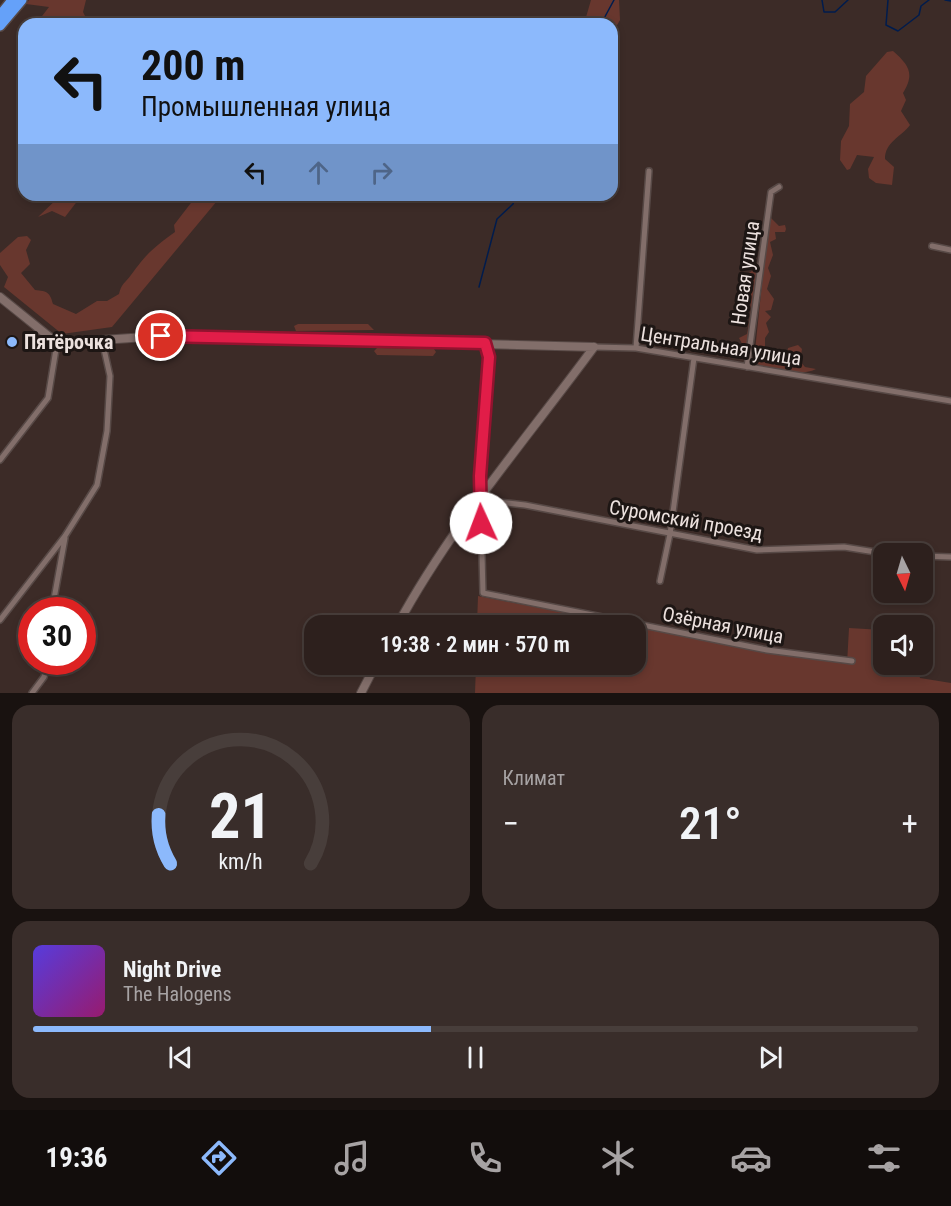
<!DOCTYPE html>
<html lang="ru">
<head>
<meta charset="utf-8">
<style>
  :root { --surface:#2d201d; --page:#392d2a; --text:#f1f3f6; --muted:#a7a3a4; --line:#483e3b; --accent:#8cb9fc }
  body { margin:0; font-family:"Roboto Condensed",sans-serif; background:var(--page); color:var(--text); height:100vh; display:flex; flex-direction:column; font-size:22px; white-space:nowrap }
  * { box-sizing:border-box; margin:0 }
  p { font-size:20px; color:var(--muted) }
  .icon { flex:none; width:33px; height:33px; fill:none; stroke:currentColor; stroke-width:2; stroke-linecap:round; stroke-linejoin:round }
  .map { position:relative; height:693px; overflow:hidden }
  .panel { display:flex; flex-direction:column; gap:12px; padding:12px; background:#191210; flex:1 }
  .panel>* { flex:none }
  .guide { position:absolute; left:18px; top:18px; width:600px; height:183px; border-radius:18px; box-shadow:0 3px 9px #0003,0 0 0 2px var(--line); background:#8cb9fc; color:#111; overflow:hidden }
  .needle { width:39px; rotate:175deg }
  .fabs { position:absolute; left:873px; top:543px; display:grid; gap:12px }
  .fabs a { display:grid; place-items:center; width:60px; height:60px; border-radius:12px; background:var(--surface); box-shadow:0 3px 9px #0003,0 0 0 2px var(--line); font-size:30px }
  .speed { position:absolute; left:18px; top:597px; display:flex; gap:12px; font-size:30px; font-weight:700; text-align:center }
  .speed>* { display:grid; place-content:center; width:78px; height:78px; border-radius:50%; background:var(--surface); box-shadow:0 3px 9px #0003,0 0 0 2px var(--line); line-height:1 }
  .speed .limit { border:9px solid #d22; background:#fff; color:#111 }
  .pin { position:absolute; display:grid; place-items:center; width:51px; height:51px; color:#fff; margin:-26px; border:3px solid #fff; border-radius:50%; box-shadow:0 2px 6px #0007 }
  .me { position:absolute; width:66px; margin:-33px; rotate:358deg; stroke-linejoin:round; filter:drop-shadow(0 0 4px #0008) }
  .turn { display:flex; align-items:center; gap:21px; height:126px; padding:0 24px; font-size:27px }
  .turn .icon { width:78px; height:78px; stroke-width:2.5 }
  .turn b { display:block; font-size:42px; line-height:51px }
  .lanes { display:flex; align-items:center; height:57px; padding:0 24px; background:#0003; justify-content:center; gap:30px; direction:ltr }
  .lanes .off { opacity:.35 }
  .big { font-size:45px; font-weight:600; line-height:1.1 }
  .panel .tile { flex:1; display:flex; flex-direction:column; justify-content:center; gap:9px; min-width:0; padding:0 21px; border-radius:18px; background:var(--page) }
  .panel .dial { align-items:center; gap:0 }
  .dial svg { height:156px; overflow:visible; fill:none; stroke:var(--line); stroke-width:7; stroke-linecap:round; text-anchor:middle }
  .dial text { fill:var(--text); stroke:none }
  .song { display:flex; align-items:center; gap:18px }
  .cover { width:72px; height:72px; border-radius:9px; background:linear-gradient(135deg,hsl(250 70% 55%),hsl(320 70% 35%)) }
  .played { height:6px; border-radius:3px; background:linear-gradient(90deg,var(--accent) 45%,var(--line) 45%) }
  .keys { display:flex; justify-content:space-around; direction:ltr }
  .heat { display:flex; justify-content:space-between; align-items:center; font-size:33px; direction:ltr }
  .panel .tiles { flex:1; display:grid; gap:12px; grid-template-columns:1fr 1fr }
  .tile:last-child { grid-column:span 2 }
  .trip { position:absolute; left:304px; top:615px; width:342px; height:60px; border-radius:18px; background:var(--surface); box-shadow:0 3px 9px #0003,0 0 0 2px var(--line); font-weight:600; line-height:60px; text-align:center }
  .tab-bar { display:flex; height:96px; justify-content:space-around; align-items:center; background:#120d0c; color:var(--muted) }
  .tab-bar .icon { width:42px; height:42px }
  .tab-bar .active { color:var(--accent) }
  .tab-bar b { font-size:27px; color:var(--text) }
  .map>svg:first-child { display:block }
  .green { fill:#68372e }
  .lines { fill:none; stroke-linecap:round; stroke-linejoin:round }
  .stream { stroke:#001c4d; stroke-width:1.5 }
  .street-casing { stroke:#574946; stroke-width:8 }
  .secondary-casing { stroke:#574946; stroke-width:10 }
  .highway-casing { stroke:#574946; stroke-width:12 }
  .street { stroke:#826e6a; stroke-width:5 }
  .secondary { stroke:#826e6a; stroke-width:8 }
  .highway { stroke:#65a1f9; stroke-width:9 }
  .route-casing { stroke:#92132f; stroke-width:15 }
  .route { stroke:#e11d48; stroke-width:10 }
  .poi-dot { fill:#8cb9fc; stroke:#1d1614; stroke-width:2 }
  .labels { text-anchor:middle; stroke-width:6; stroke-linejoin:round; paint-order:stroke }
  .street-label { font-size:20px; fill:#ece1de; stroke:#1d1614 }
  .poi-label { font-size:20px; font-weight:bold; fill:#ece1de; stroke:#1d1614; text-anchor:start }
</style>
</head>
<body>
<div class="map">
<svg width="951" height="693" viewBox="0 0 951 693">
  <rect width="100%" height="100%" fill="#3c2b27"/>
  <path class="green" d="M29,0h57l-3,12 3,6 17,6h-67l13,-17 -23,-3z
    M591,0h28l1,20 -8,14v-10h-28z
    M893,51c16,14 22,23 10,42l3,7 -5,11 9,14c-9,12 -25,17 -25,34l9,8 -2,18 -16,-2 -7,-5 -1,-9 6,-12 -17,-2 -7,14 -3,1 -7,-10 1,-19 8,-15 1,-22 14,-12 2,-16 21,-24z
    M61,195h21l-17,22 -13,-6 -14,6z
    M197,195h25l-110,132 -50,7 -58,-47 4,-10 -8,-12v-12l18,-16 9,-1 4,4 -5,10 4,14 -9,9 14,17c12,1 15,2 18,14l23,10 21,-13h10l12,-7c2,-10 6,-11 12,-19 16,-22 22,-27 44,-43l-1,-7z
    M769,216l10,10 6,-1 1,4 -1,3h-10l1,7 -6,3 3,13 -5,13 3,8 -4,13 7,10 -3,11 -6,1 6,6 -5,6 3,9 -4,6v17l16,4 4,4 3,-15 10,-3 4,4 -2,12 5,6 11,2c-15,8 -52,2 -65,-9l4,-9z
    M758,262h1l-11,93 -9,-17 8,-4 4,-24 -4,-36 8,-5z
    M298,324h70l6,6 -78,1 -2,-5z
    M377,348l57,1 2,3 -3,4 -56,-1 -3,-4z
    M478,596l150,29h-151z
    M636,627l133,26 78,11 2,-36 34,2 1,34 32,1 4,13 31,5v10h-476l1,-28 160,-1z"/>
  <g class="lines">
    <path class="stream" d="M822,0l2,12h11l13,-12
      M888,0l-2,25 12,6 21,-16 2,-9 8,-6
      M945,0l6,1
      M601,24l13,-24
      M479,287l18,-68 16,-15 2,-9"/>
    <g class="street-casing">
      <path id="street" d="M932,246l19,4
        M485,343l4,14 -9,119 3,117 284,57 85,11
        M594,347l42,1 315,53
        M636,348l13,-177
        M747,367l24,-175 8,-5
        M0,460l48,-62 9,-55
        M480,500l45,5 232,45 87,-3 44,7
        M922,556l29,1
        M660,581l10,-47 24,-176
        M52,610l13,-72
        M0,620l65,-84 32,-51 10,-54 3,-55 -8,-36
        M32,693l12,-16 4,-15"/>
    </g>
    <g class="secondary-casing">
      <path id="secondary" d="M0,297l57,46 104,-7 433,11
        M397,626c54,-100 130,-188 197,-279
        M361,693l15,-29"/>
    </g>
    <g class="highway-casing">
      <path id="highway" d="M0,15l12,-15
        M0,26l22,-26"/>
    </g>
    <use href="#street" class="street"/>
    <use href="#secondary" class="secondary"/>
    <use href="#highway" class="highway"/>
  </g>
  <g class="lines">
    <g class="route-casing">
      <path id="route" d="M161,336l324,7 4,14 -9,119 1,47"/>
    </g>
    <use href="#route" class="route"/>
  </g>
  <circle class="poi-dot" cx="12" cy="342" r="6"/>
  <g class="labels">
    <g class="street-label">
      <text transform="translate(745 273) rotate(-82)" y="7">Новая улица</text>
      <text transform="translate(721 346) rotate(9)" y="7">Центральная улица</text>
      <text transform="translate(686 520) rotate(10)" y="7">Суромский проезд</text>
      <text transform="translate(723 625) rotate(11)" y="7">Озёрная улица</text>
    </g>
    <g class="poi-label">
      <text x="24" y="349">Пятёрочка</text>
    </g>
  </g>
</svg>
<div class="fabs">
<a><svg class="needle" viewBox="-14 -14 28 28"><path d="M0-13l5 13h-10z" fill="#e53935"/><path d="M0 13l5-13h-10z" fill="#a7a3a4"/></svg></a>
<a><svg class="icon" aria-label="sound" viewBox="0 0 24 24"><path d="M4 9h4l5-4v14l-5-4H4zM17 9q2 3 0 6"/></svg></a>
</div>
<div class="speed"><div class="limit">30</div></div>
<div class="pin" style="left:161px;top:336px;background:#d93025"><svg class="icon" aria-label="arrive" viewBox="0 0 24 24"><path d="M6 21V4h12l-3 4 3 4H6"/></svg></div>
<svg class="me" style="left:481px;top:523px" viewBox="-20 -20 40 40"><circle r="19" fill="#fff"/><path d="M0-13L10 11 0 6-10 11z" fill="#e11d48"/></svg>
<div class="trip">19:38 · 2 мин · 570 m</div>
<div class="guide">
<div class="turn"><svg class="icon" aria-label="left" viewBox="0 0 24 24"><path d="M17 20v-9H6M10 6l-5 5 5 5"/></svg><div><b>200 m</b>Промышленная улица</div></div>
<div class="lanes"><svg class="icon" aria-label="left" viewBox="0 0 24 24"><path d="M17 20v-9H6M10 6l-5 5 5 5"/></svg><svg class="icon off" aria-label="ahead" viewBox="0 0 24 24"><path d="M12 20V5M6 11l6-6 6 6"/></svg><svg class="icon off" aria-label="right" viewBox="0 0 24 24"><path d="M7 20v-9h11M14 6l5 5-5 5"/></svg></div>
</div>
</div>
<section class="panel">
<div class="tiles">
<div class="tile dial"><svg viewBox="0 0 100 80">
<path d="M14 69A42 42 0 1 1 86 69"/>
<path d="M14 69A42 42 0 0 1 8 44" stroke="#8cb9fc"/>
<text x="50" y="56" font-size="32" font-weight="700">21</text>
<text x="50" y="72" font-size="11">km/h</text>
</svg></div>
<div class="tile"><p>Климат</p>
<div class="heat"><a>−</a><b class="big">21°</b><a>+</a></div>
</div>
<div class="tile">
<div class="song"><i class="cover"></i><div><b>Night Drive</b><p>The Halogens</p></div></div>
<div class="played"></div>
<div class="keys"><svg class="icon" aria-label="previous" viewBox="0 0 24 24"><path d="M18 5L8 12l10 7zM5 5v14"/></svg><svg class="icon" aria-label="pause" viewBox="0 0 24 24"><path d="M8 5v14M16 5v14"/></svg><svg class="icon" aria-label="next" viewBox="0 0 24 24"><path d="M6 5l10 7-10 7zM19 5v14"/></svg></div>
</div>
</div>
</section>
<nav class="tab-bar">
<b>19:36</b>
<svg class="icon active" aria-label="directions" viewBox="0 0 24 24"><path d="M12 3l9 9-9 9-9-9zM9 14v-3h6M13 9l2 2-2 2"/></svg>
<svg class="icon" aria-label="music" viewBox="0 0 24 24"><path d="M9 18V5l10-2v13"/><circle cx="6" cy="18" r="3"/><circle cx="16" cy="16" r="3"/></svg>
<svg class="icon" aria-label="phone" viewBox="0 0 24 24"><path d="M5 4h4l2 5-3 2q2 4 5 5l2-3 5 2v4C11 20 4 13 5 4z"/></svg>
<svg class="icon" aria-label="climate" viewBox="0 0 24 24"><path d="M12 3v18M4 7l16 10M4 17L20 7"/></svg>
<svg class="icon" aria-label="car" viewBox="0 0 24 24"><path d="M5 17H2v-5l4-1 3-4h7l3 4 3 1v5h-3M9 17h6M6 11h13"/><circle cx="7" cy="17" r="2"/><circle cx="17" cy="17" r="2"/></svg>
<svg class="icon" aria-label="filters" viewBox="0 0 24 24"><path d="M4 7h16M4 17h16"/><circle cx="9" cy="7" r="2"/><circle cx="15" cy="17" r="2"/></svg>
</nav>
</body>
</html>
